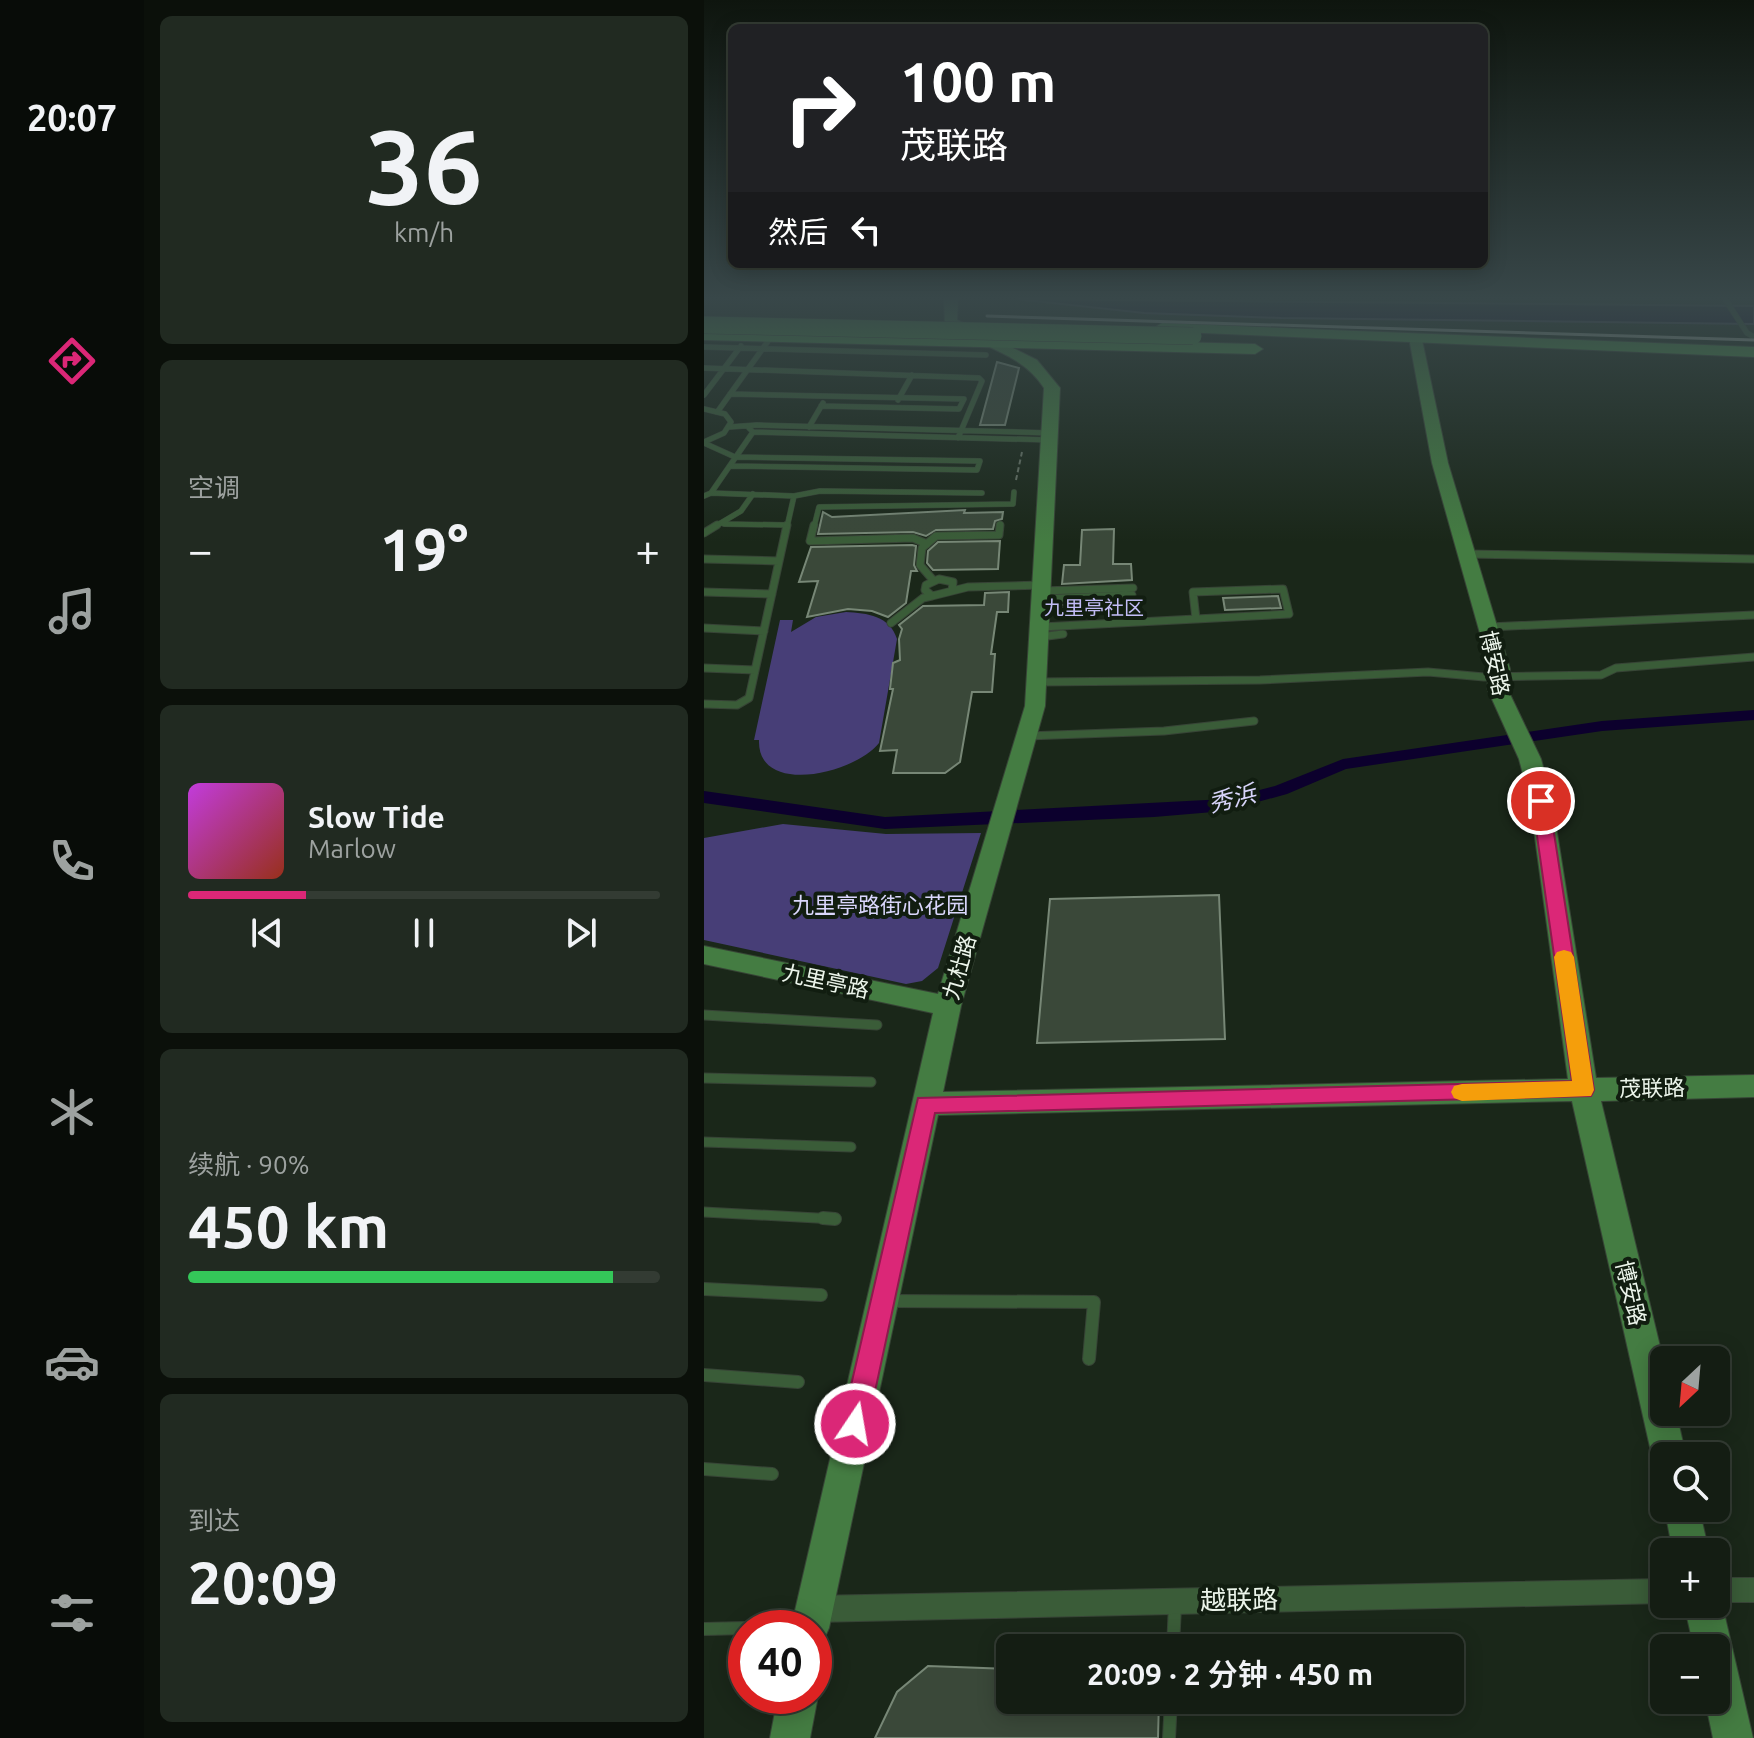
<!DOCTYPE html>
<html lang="zh">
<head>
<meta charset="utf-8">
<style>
  :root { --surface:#141d13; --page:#212a21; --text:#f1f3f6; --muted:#9da2a0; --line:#333b33; --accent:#db2777 }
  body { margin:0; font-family:Ubuntu,"Noto Sans SC",sans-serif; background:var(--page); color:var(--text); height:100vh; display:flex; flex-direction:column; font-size:30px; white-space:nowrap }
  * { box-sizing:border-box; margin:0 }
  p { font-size:26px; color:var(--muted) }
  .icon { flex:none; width:44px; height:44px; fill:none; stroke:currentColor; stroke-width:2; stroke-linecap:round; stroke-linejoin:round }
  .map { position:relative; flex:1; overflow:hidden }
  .panel { display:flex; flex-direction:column; gap:16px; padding:16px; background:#0b100a; width:560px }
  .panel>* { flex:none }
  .hud { position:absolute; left:24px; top:24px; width:760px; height:244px; border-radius:12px; box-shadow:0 4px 20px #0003,0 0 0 2px var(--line); background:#202124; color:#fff; overflow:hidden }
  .needle { width:52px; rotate:206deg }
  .controls { position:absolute; left:946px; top:1346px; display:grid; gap:16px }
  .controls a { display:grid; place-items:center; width:80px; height:80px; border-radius:12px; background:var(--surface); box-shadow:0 4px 20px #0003,0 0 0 2px var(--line); font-size:40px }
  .speed { position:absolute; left:24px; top:1610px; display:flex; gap:16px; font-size:40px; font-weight:700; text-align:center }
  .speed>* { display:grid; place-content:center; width:104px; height:104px; border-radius:50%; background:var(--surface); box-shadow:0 4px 20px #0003,0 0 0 2px var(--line); line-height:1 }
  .speed .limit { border:12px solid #d22; background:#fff; color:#111 }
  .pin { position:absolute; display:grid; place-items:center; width:68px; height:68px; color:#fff; margin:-34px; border:4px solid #fff; border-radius:50%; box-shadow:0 2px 8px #0007 }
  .me { position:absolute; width:88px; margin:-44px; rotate:12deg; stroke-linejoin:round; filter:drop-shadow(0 0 6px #0008) }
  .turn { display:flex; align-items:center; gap:28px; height:168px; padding:0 40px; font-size:36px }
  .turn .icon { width:104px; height:104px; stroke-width:2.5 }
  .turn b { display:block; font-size:56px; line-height:68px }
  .then { display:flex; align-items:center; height:76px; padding:0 40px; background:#0003; gap:16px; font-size:30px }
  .big { font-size:60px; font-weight:600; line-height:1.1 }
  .panel .card { flex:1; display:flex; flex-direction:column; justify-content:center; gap:12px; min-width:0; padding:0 28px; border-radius:12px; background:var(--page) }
  .panel .dial { align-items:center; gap:0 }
  .dial b { font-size:104px; line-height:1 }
  .song { display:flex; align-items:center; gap:24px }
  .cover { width:96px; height:96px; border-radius:12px; background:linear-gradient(135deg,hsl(290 70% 55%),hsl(10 70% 35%)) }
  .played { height:8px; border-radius:4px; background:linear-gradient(90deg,var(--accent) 25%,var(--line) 25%) }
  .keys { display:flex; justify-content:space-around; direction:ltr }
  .heat { display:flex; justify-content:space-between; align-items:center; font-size:44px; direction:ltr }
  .charge { height:12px; border-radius:6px; background:linear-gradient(90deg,#34c759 90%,var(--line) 0) }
  .trip { position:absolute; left:292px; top:1634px; width:468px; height:80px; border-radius:12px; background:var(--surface); box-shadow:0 4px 20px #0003,0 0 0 2px var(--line); font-weight:600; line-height:80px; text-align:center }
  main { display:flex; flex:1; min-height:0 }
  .tabs { display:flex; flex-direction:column; width:144px; justify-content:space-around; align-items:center; background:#080c08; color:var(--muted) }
  .tabs .icon { width:56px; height:56px }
  .tabs .active { color:var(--accent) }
  .tabs b { font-size:36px; color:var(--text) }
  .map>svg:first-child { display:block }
  .green { fill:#473e77 }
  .water { fill:#0c002d; stroke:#4f4a66; stroke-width:2 }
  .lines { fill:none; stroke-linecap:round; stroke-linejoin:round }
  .canal { fill:#0c002d; fill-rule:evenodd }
  .building { fill:#3a4839; stroke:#778776; stroke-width:2 }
  .lane-far3-casing { stroke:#374436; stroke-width:6 }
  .lane-far2-casing { stroke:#374436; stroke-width:9 }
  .lane-far1-casing { stroke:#374436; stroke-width:11 }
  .lane-casing { stroke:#374436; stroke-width:14 }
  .street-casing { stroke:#374436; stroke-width:2 }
  .secondary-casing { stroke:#374436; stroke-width:2 }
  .primary-casing { stroke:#374436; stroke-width:2 }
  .path { stroke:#687467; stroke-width:2; stroke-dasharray:5 3; stroke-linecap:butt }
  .lane-far3 { stroke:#3a5c38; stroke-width:5 }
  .lane-far2 { stroke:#3a5c38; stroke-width:7 }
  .lane-far1 { stroke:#3a5c38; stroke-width:9 }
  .lane { stroke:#3a5c38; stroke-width:12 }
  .street { fill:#3a5c38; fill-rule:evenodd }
  .secondary { fill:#447c42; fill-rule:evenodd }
  .primary { fill:#4b9449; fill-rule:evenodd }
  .rail { stroke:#aeb8ad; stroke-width:3 }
  .primary-bridge-casing { stroke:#374436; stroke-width:18; stroke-linecap:butt }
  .primary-bridge { stroke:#4b9449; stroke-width:17 }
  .route { fill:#db2777; stroke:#8e194d; stroke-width:2 }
  .slow { fill:#f59e0b }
  .labels { text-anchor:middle; stroke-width:8; stroke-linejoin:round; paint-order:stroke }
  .far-neighbourhood-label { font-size:20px; fill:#c2bcf6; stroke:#111d10 }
  .street-label { font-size:22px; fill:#ecf5eb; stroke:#111d10 }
  .park-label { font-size:22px; fill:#dad7fc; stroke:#111d10 }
  .water-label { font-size:24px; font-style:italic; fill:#d7d4f9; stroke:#111d10 }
  .near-street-label { font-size:26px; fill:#ecf5eb; stroke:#111d10 }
</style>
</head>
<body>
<main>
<nav class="tabs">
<b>20:07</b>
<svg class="icon active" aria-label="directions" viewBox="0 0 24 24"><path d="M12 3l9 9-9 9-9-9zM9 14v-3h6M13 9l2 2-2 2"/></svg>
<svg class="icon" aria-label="music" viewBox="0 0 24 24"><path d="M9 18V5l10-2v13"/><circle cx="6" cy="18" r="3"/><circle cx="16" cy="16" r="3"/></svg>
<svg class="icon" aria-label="phone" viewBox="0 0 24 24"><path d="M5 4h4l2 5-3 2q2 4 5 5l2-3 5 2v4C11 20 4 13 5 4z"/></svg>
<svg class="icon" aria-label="climate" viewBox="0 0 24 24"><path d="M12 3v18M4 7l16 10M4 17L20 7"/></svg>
<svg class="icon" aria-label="car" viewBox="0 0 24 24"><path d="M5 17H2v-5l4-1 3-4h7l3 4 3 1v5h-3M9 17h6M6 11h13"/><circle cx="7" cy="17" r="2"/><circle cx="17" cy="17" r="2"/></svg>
<svg class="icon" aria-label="filters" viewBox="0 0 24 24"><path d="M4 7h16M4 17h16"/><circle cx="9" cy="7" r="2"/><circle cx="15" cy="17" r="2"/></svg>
</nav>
<section class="panel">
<div class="card dial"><b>36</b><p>km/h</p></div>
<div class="card"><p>空调</p>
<div class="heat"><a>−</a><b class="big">19°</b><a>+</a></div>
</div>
<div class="card">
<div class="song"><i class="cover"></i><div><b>Slow Tide</b><p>Marlow</p></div></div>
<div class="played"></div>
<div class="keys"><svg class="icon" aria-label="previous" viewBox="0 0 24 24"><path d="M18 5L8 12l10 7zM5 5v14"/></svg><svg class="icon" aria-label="pause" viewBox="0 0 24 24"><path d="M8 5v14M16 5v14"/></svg><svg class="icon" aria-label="next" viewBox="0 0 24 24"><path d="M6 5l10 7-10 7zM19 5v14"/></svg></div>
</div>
<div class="card"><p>续航 · 90%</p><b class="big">450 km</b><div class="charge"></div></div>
<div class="card"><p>到达</p><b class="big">20:09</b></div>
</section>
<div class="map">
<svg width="1050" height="1738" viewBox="0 0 1050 1738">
  <rect width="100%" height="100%" fill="#1a2719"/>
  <path class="green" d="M142,612c21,1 44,4 51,27l-18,104c-26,32 -122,53 -120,-3h-5l26,-120h13l-2,12 25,-15z
    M79,824l103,10 95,-1 -43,135 -16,13 -16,3 -202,-44v-102z"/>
  <path class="water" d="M312,299l738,7v18l-473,-6 -137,-5z"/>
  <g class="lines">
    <path class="canal" d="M1050,710v10l-152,11 -256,38 -59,25 -62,17 -71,6 -269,12 -181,-26v-12l181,26 340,-18 50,-13 68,-27 259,-38z"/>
  </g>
  <path class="building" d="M293,362l22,6 -14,57h-25z
    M261,510l-1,3 39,-1 -1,7 -7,2 -2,8 -57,1 -10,6 -13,-4 -95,2 5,-22 9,5z
    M410,529l-1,35h18l1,16 -70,4 2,-19h16l2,-35z
    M296,541l-2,28 -65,1 -6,-7 1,-12 10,-9z
    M208,545l4,1 -2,19 3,6h-6l-5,32 -18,14 -16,-6 -24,-2 -41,8 11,-36 -19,1 12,-35z
    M305,592l-1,20h-11l-6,42h4l-3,38h-20l-12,70 -15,11h-52l4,-23 -17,1 13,-62h-3l3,-26 7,-3 -1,-21 3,-10 -3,-4 24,-19 61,-1 1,-12z
    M574,596l3,12 -56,2 -2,-12z
    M427,602l2,10 -74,3 1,-10z
    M515,895l6,144 -188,4 13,-144z
    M224,1666l82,3v31h149l-1,38h-283l22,-46z"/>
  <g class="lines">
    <g class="lane-far3-casing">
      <path id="lane-far3" d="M1021,299l22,34 7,4
        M0,347l282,8
        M0,368l275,10 3,3 -24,57
        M26,394l234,5 -5,10 -138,-3
        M0,395l37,-49
        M194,400l14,-25
        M0,409l21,5 6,8 -7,11 -20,9
        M14,411l53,-74
        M25,427l28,-2 294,8
        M105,427l14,-24
        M45,428l4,4 297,8
        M0,443l31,14 245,4 -3,9 -247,-4
        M7,493l83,3 26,-5 162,2
        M0,496l7,-3 42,-61
        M20,524l63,1
        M10,527l27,-16 12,-17
        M83,527l7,-31
        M110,527l5,-20 194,-3 1,-12
        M296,527v-3"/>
    </g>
    <g class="lane-far2-casing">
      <path id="lane-far2" d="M110,525l-4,16 103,-3 14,6
        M0,533l13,-8
        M763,554l287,5
        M0,559l75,2
        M235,579l14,3 -1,9 -20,5 -7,-6 1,-5z
        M229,580l-13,-15 2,-17 14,-12 63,-1 1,-10
        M579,589l6,25 -93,5 -3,-27z
        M248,591l16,-4 74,-2
        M338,591l91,-3
        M0,592l68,2
        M338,599l90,-4
        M187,623l32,-25 9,-2
        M337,627l155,-8
        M785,627l265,-12
        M0,628l60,3
        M336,637l23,-3
        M0,668l51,2
        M333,682l223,-2 168,-8 56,5 117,-2 15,-7 138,-11
        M0,704l33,1 12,-7 38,-173
        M323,736l137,-5 90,-10"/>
    </g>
    <g class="lane-far1-casing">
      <path id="lane-far1" d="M0,1015l173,10
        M0,1078l167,4
        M0,1142l147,5
        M0,1212l131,7"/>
    </g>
    <g class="lane-casing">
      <path id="lane" d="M119,1218l12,1
        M0,1289l117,6
        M187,1301l203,1 -5,57
        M0,1375l94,7
        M0,1469l68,5
        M0,1629l42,-1
        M469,1648l2,-43
        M465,1738l2,-38"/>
    </g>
    <g class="street-casing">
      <path id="street" d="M1012,1578h38v24h-38z
        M960,1579v24l-850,19 -9,-4 -4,-9 4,-9 9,-4z"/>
    </g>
    <g class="secondary-casing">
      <path id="secondary" d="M240,299h14l-1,21 80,40 23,28 -15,318 -84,300 -18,86 625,-13 -38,-278 -11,-42 -32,-71 3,-19 -58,-206 -23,-125 2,-3h10l27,128 62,206 -3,19 34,71 11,42 44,277 158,-3v22l-153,4 63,262v49h12l10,44h-22v15l-7,-3 -5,-12 -80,-355 -634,14 -109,513 -6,13 -9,4v-17h-23l142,-615 -229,-49v-18l234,48 87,-288 19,-318c-23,-36 -65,-41 -99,-63z
        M960,1506l35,2 10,44h-36z
        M1012,1591l6,13 31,134h-40l-8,-38h11v-52h-22l-10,-44h32z
        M110,1687l4,9 -8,42h-40l8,-42h36z"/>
    </g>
    <g class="primary-casing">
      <path id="primary" d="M458,323l592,24v10l-597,-26 -3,-3z
        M0,330l551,14 8,5 -8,5 -551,-14z"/>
    </g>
    <path class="path" d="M312,480l6,-28"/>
    <use href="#lane-far3" class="lane-far3"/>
    <use href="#lane-far2" class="lane-far2"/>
    <use href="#lane-far1" class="lane-far1"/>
    <use href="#lane" class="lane"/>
    <use href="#street" class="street"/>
    <use href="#secondary" class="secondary"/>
    <use href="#primary" class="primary"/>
    <path class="rail" d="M283,316l767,24"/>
    <g class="primary-bridge-casing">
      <path id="primary-bridge" d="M0,325l489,11"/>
    </g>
    <use href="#primary-bridge" class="primary-bridge"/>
  </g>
  <linearGradient id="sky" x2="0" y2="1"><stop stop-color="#0e150e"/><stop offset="0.55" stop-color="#384749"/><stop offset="1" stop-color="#384749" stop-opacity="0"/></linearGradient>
  <rect width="1050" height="542" fill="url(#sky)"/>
  <path class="route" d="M837,795l8,6 45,289 -3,6 -656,17 -67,311 -4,9 -9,4 -9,-4 -4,-9 76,-326 654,-17 -40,-280z"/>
  <path class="slow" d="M860,950l7,2 3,5 20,133 -3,6 -129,5 -8,-3 -3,-6 3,-6 8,-2 110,-3 -18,-124 3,-5z"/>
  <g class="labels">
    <g class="far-neighbourhood-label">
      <text x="390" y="615">九里亭社区</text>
    </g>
    <g class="street-label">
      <text transform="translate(791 663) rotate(78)" y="8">博安路</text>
      <text transform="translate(255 967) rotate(-74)" y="8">九杜路</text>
      <text transform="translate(122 981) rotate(12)" y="8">九里亭路</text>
      <text transform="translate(948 1088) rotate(-1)" y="8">茂联路</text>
      <text transform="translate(927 1293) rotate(77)" y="8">博安路</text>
    </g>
    <g class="park-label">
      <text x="176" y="913">九里亭路街心花园</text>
    </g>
    <g class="water-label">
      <text transform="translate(528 799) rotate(-14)" y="8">秀浜</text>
    </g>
    <g class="near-street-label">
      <text transform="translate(535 1600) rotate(-1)" y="9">越联路</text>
    </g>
  </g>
</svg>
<div class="controls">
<a><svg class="needle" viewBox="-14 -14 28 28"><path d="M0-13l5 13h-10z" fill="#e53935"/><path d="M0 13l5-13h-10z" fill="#9da2a0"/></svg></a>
<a><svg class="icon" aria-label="search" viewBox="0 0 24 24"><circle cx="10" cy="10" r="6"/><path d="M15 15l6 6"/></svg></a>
<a>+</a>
<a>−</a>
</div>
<div class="speed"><div class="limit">40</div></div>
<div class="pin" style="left:837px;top:801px;background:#d93025"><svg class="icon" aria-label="arrive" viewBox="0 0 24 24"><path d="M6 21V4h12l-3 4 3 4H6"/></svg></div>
<svg class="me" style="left:151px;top:1424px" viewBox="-20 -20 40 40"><circle r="17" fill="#db2777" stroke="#fff" stroke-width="3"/><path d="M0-11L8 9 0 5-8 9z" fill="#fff"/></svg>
<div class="trip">20:09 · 2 分钟 · 450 m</div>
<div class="hud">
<div class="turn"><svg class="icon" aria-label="right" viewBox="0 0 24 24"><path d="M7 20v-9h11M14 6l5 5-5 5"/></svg><div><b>100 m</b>茂联路</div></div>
<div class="then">然后<svg class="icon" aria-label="left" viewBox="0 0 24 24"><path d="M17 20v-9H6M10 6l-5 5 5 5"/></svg></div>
</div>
</div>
</main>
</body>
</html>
